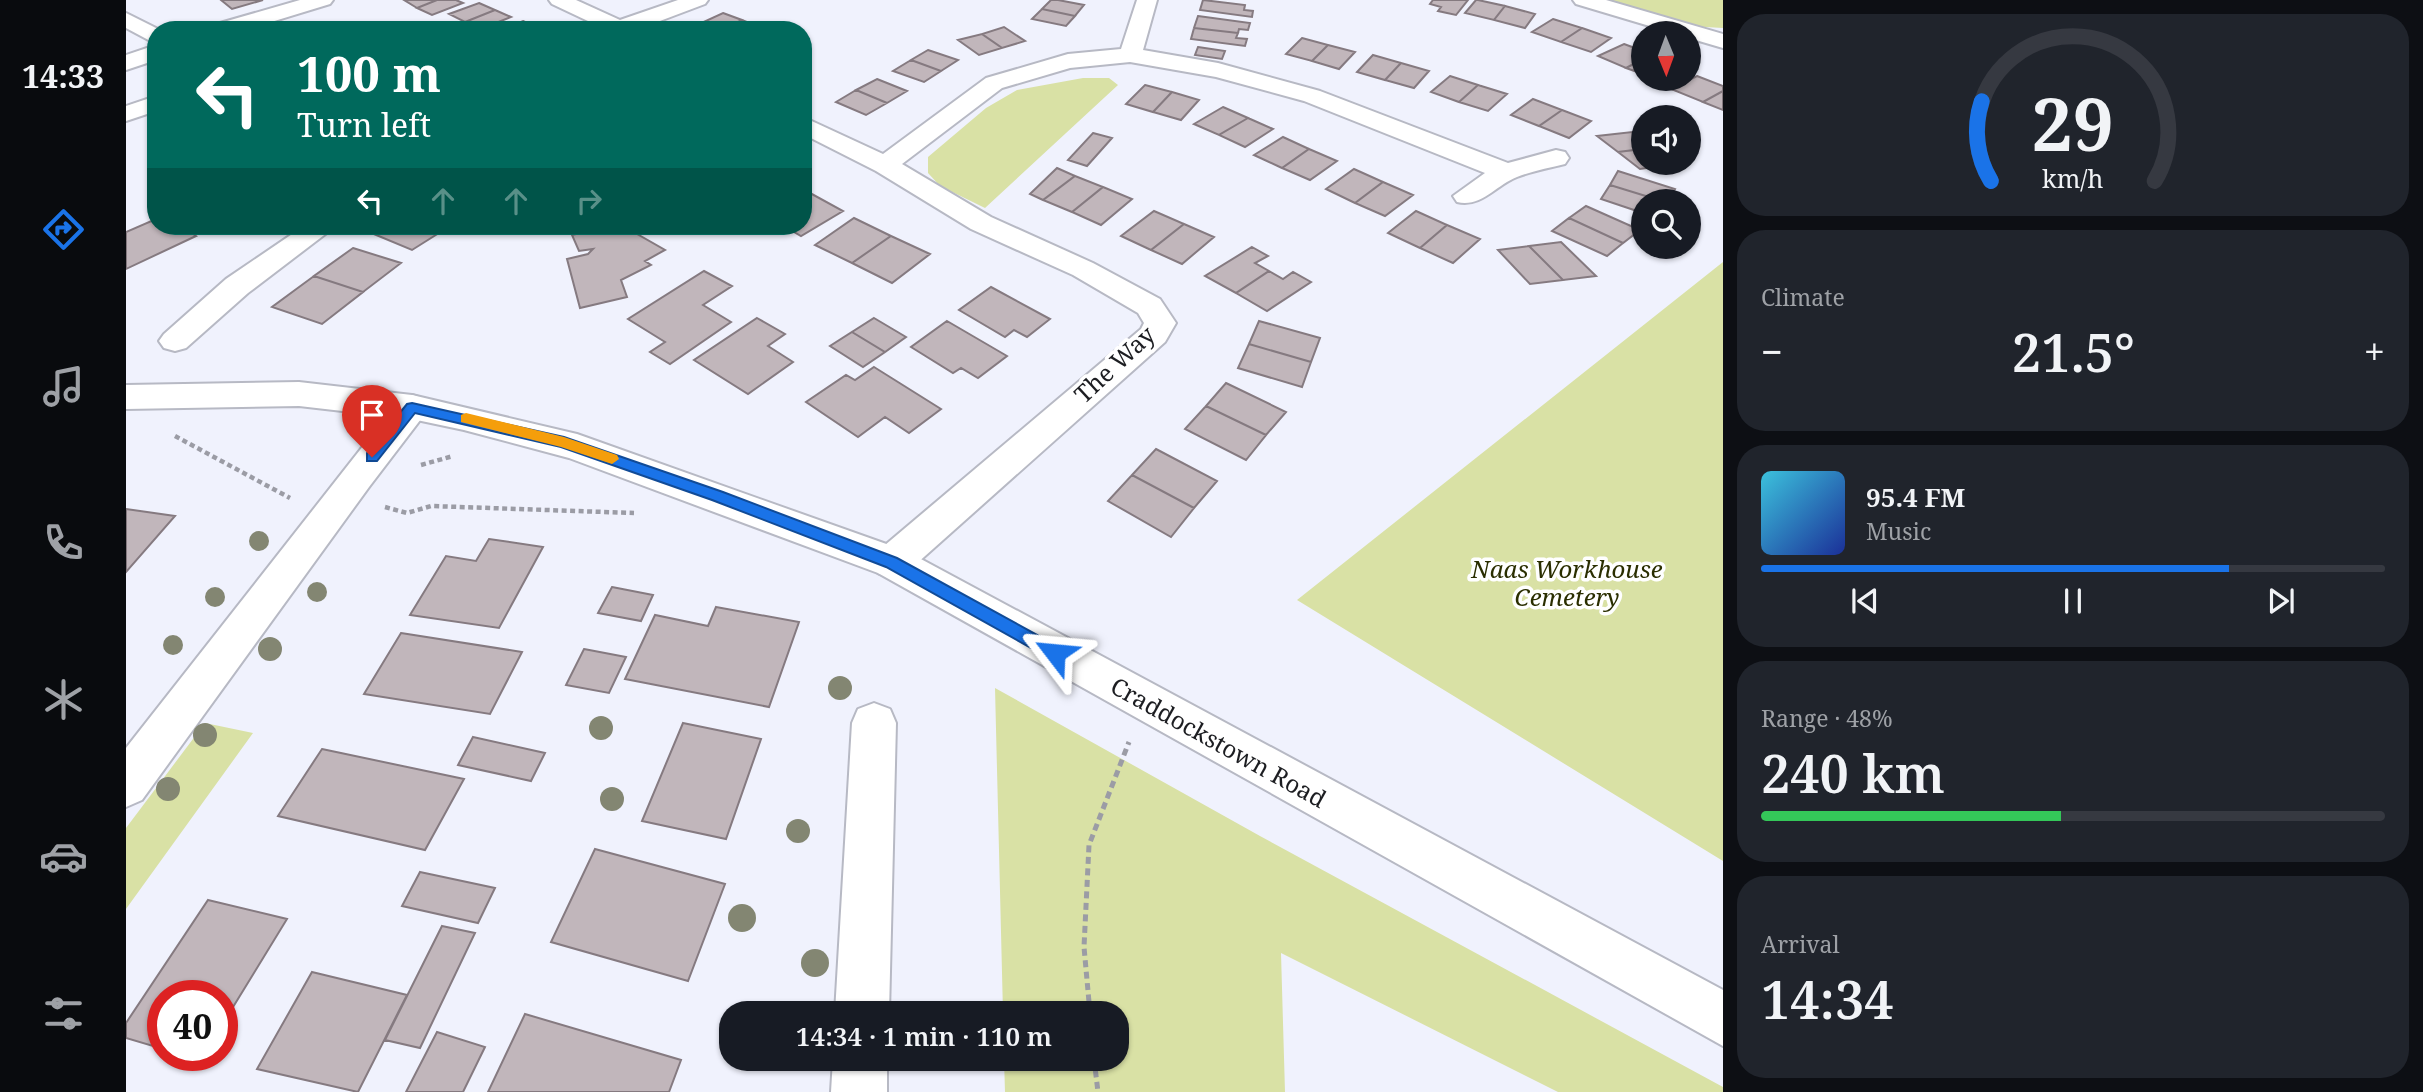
<!DOCTYPE html>
<html lang="en">
<head>
<meta charset="utf-8">
<style>
  :root { --surface:#171b24; --page:#20242c; --text:#f1f3f6; --muted:#9ea1a6; --line:#363941; --accent:#1a73e8 }
  body { margin:0; font-family:"Noto Serif",serif; background:var(--page); color:var(--text); height:100vh; display:flex; flex-direction:column; font-size:26px; white-space:nowrap }
  * { box-sizing:border-box; margin:0 }
  p { font-size:23px; color:var(--muted) }
  .icon { flex:none; width:38px; height:38px; fill:none; stroke:currentColor; stroke-width:2; stroke-linecap:round; stroke-linejoin:round }
  .map { position:relative; flex:1; overflow:hidden }
  .side { display:flex; flex-direction:column; gap:14px; padding:14px; background:#0d0f14; width:700px }
  .side>* { flex:none }
  .hud { position:absolute; left:21px; top:21px; width:665px; height:214px; border-radius:28px; box-shadow:0 2px 5px #0004; background:#00695c; color:#fff; overflow:hidden }
  .needle { width:46px; rotate:179deg }
  .tools { position:absolute; left:1505px; top:21px; display:grid; gap:14px }
  .tools a { display:grid; place-items:center; width:70px; height:70px; border-radius:50%; background:var(--surface); box-shadow:0 2px 5px #0004; font-size:35px }
  .speed { position:absolute; left:21px; top:980px; display:flex; gap:14px; font-size:35px; font-weight:700; text-align:center }
  .speed>* { display:grid; place-content:center; width:91px; height:91px; border-radius:50%; background:var(--surface); box-shadow:0 2px 5px #0004; line-height:1 }
  .speed .limit { border:10px solid #d22; background:#fff; color:#111 }
  .pin { position:absolute; display:grid; place-items:center; width:60px; height:60px; color:#fff; margin:-72px -30px; border-radius:50% 50% 50% 0; rotate:-45deg; box-shadow:0 0 7px #0007 }
  .pin .icon { rotate:45deg }
  .me { position:absolute; width:77px; margin:-38px; rotate:299deg; stroke-linejoin:round; filter:drop-shadow(0 0 5px #0008) }
  .turn { display:flex; align-items:center; gap:24px; height:147px; padding:0 35px; font-size:32px }
  .turn .icon { width:91px; height:91px; stroke-width:2.5 }
  .turn b { display:block; font-size:49px; line-height:60px }
  .lanes { display:flex; align-items:center; height:66px; padding:0 35px; background:#0003; justify-content:center; gap:35px; direction:ltr }
  .lanes .off { opacity:.35 }
  .big { font-size:52px; font-weight:600; line-height:1.1 }
  .side .tile { flex:1; display:flex; flex-direction:column; justify-content:center; gap:10px; min-width:0; padding:0 24px; border-radius:28px; background:var(--page) }
  .side .dial { align-items:center; gap:0 }
  .dial svg { height:182px; overflow:visible; fill:none; stroke:var(--line); stroke-width:7; stroke-linecap:round; text-anchor:middle }
  .dial text { fill:var(--text); stroke:none }
  .song { display:flex; align-items:center; gap:21px }
  .cover { width:84px; height:84px; border-radius:10px; background:linear-gradient(135deg,hsl(190 70% 55%),hsl(230 70% 35%)) }
  .played { height:7px; border-radius:4px; background:linear-gradient(90deg,var(--accent) 75%,var(--line) 75%) }
  .keys { display:flex; justify-content:space-around; direction:ltr }
  .heat { display:flex; justify-content:space-between; align-items:center; font-size:38px; direction:ltr }
  .charge { height:10px; border-radius:5px; background:linear-gradient(90deg,#34c759 48%,var(--line) 0) }
  .trip { position:absolute; left:593px; top:1001px; width:410px; height:70px; border-radius:28px; background:var(--surface); box-shadow:0 2px 5px #0004; font-weight:600; line-height:70px; text-align:center }
  main { display:flex; flex:1; min-height:0 }
  .dock { display:flex; flex-direction:column; width:126px; justify-content:space-around; align-items:center; background:#090b0e; color:var(--muted) }
  .dock .icon { width:49px; height:49px }
  .dock .selected { color:var(--accent) }
  .dock b { font-size:32px; color:var(--text) }
  .map>svg:first-child { display:block }
  .green { fill:#d9e1a5 }
  .building { fill:#c1b6bb; stroke:#857a80; stroke-width:2 }
  .lines { fill:none; stroke-linecap:round; stroke-linejoin:round }
  .street-casing { stroke:#b7b9c4; stroke-width:4 }
  .secondary-casing { stroke:#b7b9c4; stroke-width:4 }
  .path-far1 { stroke:#9b9ca5; stroke-width:4.5; stroke-dasharray:5 3.5; stroke-linecap:butt }
  .path { stroke:#9b9ca5; stroke-width:5; stroke-dasharray:7 4.5; stroke-linecap:butt }
  .street { fill:#fff; fill-rule:evenodd }
  .secondary { fill:#fff; fill-rule:evenodd }
  .tree { fill:#838672 }
  .route { fill:#1a73e8; stroke:#114b97; stroke-width:2 }
  .slow { fill:#f59e0b }
  .labels { text-anchor:middle; stroke-width:7; stroke-linejoin:round; paint-order:stroke }
  .street-label { font-size:24px; fill:#1c1d21; stroke:#fff }
  .park-label { font-size:24px; font-style:italic; fill:#2a2e00; stroke:#fff }
</style>
</head>
<body>
<main>
<nav class="dock">
<b>14:33</b>
<svg class="icon selected" aria-label="directions" viewBox="0 0 24 24"><path d="M12 3l9 9-9 9-9-9zM9 14v-3h6M13 9l2 2-2 2"/></svg>
<svg class="icon" aria-label="music" viewBox="0 0 24 24"><path d="M9 18V5l10-2v13"/><circle cx="6" cy="18" r="3"/><circle cx="16" cy="16" r="3"/></svg>
<svg class="icon" aria-label="phone" viewBox="0 0 24 24"><path d="M5 4h4l2 5-3 2q2 4 5 5l2-3 5 2v4C11 20 4 13 5 4z"/></svg>
<svg class="icon" aria-label="climate" viewBox="0 0 24 24"><path d="M12 3v18M4 7l16 10M4 17L20 7"/></svg>
<svg class="icon" aria-label="car" viewBox="0 0 24 24"><path d="M5 17H2v-5l4-1 3-4h7l3 4 3 1v5h-3M9 17h6M6 11h13"/><circle cx="7" cy="17" r="2"/><circle cx="17" cy="17" r="2"/></svg>
<svg class="icon" aria-label="filters" viewBox="0 0 24 24"><path d="M4 7h16M4 17h16"/><circle cx="9" cy="7" r="2"/><circle cx="15" cy="17" r="2"/></svg>
</nav>
<div class="map">
<svg width="1597" height="1092" viewBox="0 0 1597 1092">
  <rect width="100%" height="100%" fill="#f0f2fd"/>
  <path class="green" d="M1467,0h130v28l-35,-2z
    M957,78h26l9,7 -133,123 -45,-22 -12,-13v-16l58,-49 31,-18z
    M1597,262v599l-426,-261z
    M869,688l265,148 463,251v5h-165l-277,-139 4,139h-280l-1,-33h112v-46h-113z
    M79,723l48,10 -127,176v-81z"/>
  <path class="building" d="M95,0h42l-31,9z
    M278,0h33l-20,8z
    M311,0h19l7,3 -31,12 -15,-7z
    M925,0h7l26,5 -9,11 -33,-7z
    M1077,0l42,5 -1,5 9,1 -1,6 -52,-7z
    M1307,0h35l-12,15 -18,-4 3,-4 -11,-3z
    M1350,0h2l27,6 -11,14 -29,-7z
    M353,3l16,7 -30,12 -16,-8z
    M1379,6l30,8 -10,14 -31,-8z
    M916,9l33,7 -9,10 -34,-7z
    M369,10l16,7 -30,12 -16,-7z
    M597,13l19,7 -20,10h-14l-11,-5z
    M1072,16l52,7 -2,7 -9,-1 -1,4 -44,-5z
    M1427,19l29,9 -21,14 -29,-10z
    M616,20l19,8 -39,2z
    M397,21l16,8 -38,1z
    M878,27l21,14 -23,7 -20,-14z
    M1068,28l44,5 -2,5 11,1 -2,7 -54,-7z
    M1456,28l29,10 -20,14 -30,-10z
    M856,34l20,14 -23,7 -21,-15z
    M1176,38l26,7 -16,16 -26,-7z
    M1498,44l19,7v8l-17,9 -28,-12z
    M1202,45l27,7 -16,17 -27,-8z
    M1072,47l27,4 -3,8 -27,-4z
    M802,50l30,10 -17,11 -30,-11z
    M1247,55l28,8 -16,17 -28,-8z
    M1517,59v15l-17,-6z
    M785,60l30,11 -17,11 -31,-11z
    M1275,63l28,8 -15,17 -29,-8z
    M1324,76l28,9 -19,17 -28,-10z
    M1571,76l26,10v5l-20,11 -32,-13z
    M751,79l30,12 -20,12 -31,-13z
    M1019,85l27,7 -19,20 -27,-8z
    M1352,85l29,9 -19,17 -29,-9z
    M730,90l31,13 -21,12 -30,-13z
    M1597,91v19l-20,-8z
    M1046,92l27,8 -18,20 -28,-8z
    M1407,99l29,11 -23,16 -28,-11z
    M1097,107l25,11 -29,17 -25,-11z
    M1436,110l29,11 -22,17 -30,-12z
    M1122,118l25,11 -28,18 -26,-12z
    M1515,131l2,18 -25,3 -21,-16z
    M967,133l19,5 -25,28 -19,-6z
    M1157,137l26,12 -27,19 -28,-13z
    M1183,149l28,12 -27,19 -28,-12z
    M1517,149v14h38l-41,6 -22,-17z
    M931,168l18,8 -32,24 -13,-6z
    M1228,169l29,13 -28,21 -29,-14z
    M1492,171l57,18 -7,12h-6l-52,-16z
    M949,176l28,11 -31,25 -29,-12z
    M1257,182l30,13 -28,21 -30,-13z
    M1484,185l52,16h-19v12l-42,-14z
    M977,187l29,12 -31,26 -29,-13z
    M684,193l33,18 -42,25 -17,-10h19v-29z
    M1460,206l54,24 -17,13 -54,-25z
    M1028,211l30,13 -33,26 -30,-14z
    M1290,211l31,14 -27,23 -32,-15z
    M728,218l37,18 -39,27 -37,-18z
    M1443,218l54,25 -16,13 -55,-25z
    M30,219v7h25l15,10 -70,33v-37z
    M1058,224l30,13 -32,27 -31,-14z
    M1321,225l33,14 -27,24 -33,-15z
    M253,226h71l-38,24 -43,-18z
    M482,226h15l42,24 -20,11 6,4 -30,15 6,17 -47,11 -13,-49 21,-5 5,-5 -14,2 -7,-16z
    M765,236l39,18 -38,29 -40,-20z
    M1435,242l35,34 -33,4 -34,-34z
    M1403,246l34,34 -33,4 -32,-34z
    M1126,247l16,9 -13,7 14,8 -33,22 -31,-17z
    M227,248l48,15 -38,29 -49,-16z
    M578,271l28,15 -29,19 28,17 -61,42 -20,-12 15,-10 -37,-23z
    M1143,271l14,8 10,-7 18,10 -44,29 -31,-18z
    M188,276l49,16 -41,32 -50,-17z
    M865,287l59,32 -23,18 -13,-7 -9,7 -46,-27z
    M631,318l28,16 -17,12 25,16 -45,32 -54,-34z
    M748,318l32,19 -21,15 -33,-20z
    M821,321l60,35 -29,22 -17,-10 -8,5 -42,-26z
    M1133,321l61,17 -9,24 -62,-18z
    M726,332l33,20 -22,15 -33,-21z
    M1123,344l62,18 -9,25 -64,-19z
    M748,367l67,42 -32,24 -24,-16 -27,20 -52,-35 40,-27 9,5z
    M1100,383l60,29 -20,23 -60,-29z
    M1080,406l60,29 -20,25 -61,-31z
    M1030,449l61,32 -23,27 -62,-33z
    M1006,475l62,33 -23,29 -63,-36z
    M0,509l49,7 -49,56z
    M363,539l54,8 -44,81 -89,-13 36,-59 30,5z
    M486,587l41,8 -12,26 -43,-8z
    M590,607l83,15 -30,85 -144,-28 30,-64 53,11z
    M275,633l121,19 -32,62 -126,-20z
    M458,649l42,8 -17,36 -43,-8z
    M557,723l78,16 -35,100 -84,-18z
    M347,737l72,16 -14,28 -73,-16z
    M196,749l142,30 -39,71 -147,-34z
    M469,849l130,35 -37,97 -137,-39z
    M294,872l75,16 -17,35 -76,-17z
    M82,900l79,19 -65,106v-29h-59v53l-37,-11v-15z
    M316,926l33,7 -55,115 -35,-8z
    M186,972l95,23 -49,97 -101,-23z
    M399,1014l156,46 -12,32h-181z
    M311,1032l48,15 -22,45h-57z"/>
  <g class="lines">
    <g class="street-casing">
      <path id="street" d="M423,0h27l44,20 58,-20h30l-3,4 -69,26h-29l-55,-26z
        M1011,0h20l-14,50 75,13 102,28 188,72 48,-13 9,2 4,6 -4,6c-16,4 -33,7 -48,13 -21,8 -36,31 -60,25l-4,-6 32,-23 -181,-72 -88,-24 -86,-15 -60,6 -68,20 -100,76 89,53 102,46 67,36 16,24 -11,19 -259,231 -14,5 -14,-5 -6,-11 6,-11 263,-222 3,-6 -6,-10 -65,-38 -102,-46 -95,-58 -73,-37v-17l80,37 103,-76 82,-24 53,-5z
        M1447,0h33l117,34v14l-34,-10v-5h-16l-97,-29z
        M0,13l34,17h-4v14l-30,-16z
        M30,96v15l-30,10v-15z
        M178,226h32l-88,67 -62,55 -11,3 -11,-3 -5,-7 5,-7 62,-55z
        M286,395l12,4 5,8 -5,8 -55,72 -227,313 -16,7v-59l274,-349z
        M748,703l16,6 6,14 -7,290h-54l17,-290 6,-14z
        M707,1059h54v33h-56z"/>
    </g>
    <g class="secondary-casing">
      <path id="secondary" d="M174,0h33l-3,4 -85,26h-35l3,-5z
        M30,45v15l-30,10v-15z
        M173,382l113,13 165,39 329,117 817,439v56l-845,-473 -309,-115 -105,-28 -52,-11 -113,-13 -173,3v-24z"/>
    </g>
    <path class="path-far1" d="M49,436l115,62
      M295,465l32,-9
      M259,507l22,6 24,-7 203,7"/>
    <path class="path" d="M964,1013l-6,-66 5,-102 40,-103
      M968,1059l4,33"/>
    <use href="#street" class="street"/>
    <use href="#secondary" class="secondary"/>
  </g>
  <g class="tree">
    <circle cx="133" cy="541" r="10"/>
    <circle cx="191" cy="592" r="10"/>
    <circle cx="89" cy="597" r="10"/>
    <circle cx="47" cy="645" r="10"/>
    <circle cx="144" cy="649" r="12"/>
    <circle cx="714" cy="688" r="12"/>
    <circle cx="475" cy="728" r="12"/>
    <circle cx="79" cy="735" r="12"/>
    <circle cx="42" cy="789" r="12"/>
    <circle cx="486" cy="799" r="12"/>
    <circle cx="672" cy="831" r="12"/>
    <circle cx="616" cy="918" r="14"/>
    <circle cx="689" cy="963" r="14"/>
  </g>
  <path class="route" d="M286,403l152,34 159,55 174,66 164,90 3,5 -9,7 -6,-2 -163,-91 -174,-67 -151,-53 -146,-34 -38,48h-10v-8l40,-49z"/>
  <path class="slow" d="M340,413l98,24 53,18 2,4 -7,5 -51,-17 -100,-25v-7z"/>
  <g class="labels">
    <g class="street-label">
      <text transform="translate(989 365) rotate(-43)" y="8">The Way</text>
      <text transform="translate(1092 743) rotate(29)" y="8">Craddockstown Road</text>
    </g>
    <g class="park-label">
      <text x="1441" y="578">Naas Workhouse<tspan x="1441" dy="28">Cemetery</tspan></text>
    </g>
  </g>
</svg>
<div class="tools">
<a><svg class="needle" viewBox="-14 -14 28 28"><path d="M0-13l5 13h-10z" fill="#e53935"/><path d="M0 13l5-13h-10z" fill="#9ea1a6"/></svg></a>
<a><svg class="icon" aria-label="sound" viewBox="0 0 24 24"><path d="M4 9h4l5-4v14l-5-4H4zM17 9q2 3 0 6"/></svg></a>
<a><svg class="icon" aria-label="search" viewBox="0 0 24 24"><circle cx="10" cy="10" r="6"/><path d="M15 15l6 6"/></svg></a>
</div>
<div class="speed"><div class="limit">40</div></div>
<div class="pin" style="left:246px;top:457px;background:#d93025"><svg class="icon" aria-label="arrive" viewBox="0 0 24 24"><path d="M6 21V4h12l-3 4 3 4H6"/></svg></div>
<svg class="me" style="left:929px;top:653px" viewBox="-20 -20 40 40"><path d="M0-17L14 15 0 8-14 15z" fill="#1a73e8" stroke="#fff" stroke-width="4"/></svg>
<div class="trip">14:34 · 1 min · 110 m</div>
<div class="hud">
<div class="turn"><svg class="icon" aria-label="left" viewBox="0 0 24 24"><path d="M17 20v-9H6M10 6l-5 5 5 5"/></svg><div><b>100 m</b>Turn left</div></div>
<div class="lanes"><svg class="icon" aria-label="left" viewBox="0 0 24 24"><path d="M17 20v-9H6M10 6l-5 5 5 5"/></svg><svg class="icon off" aria-label="ahead" viewBox="0 0 24 24"><path d="M12 20V5M6 11l6-6 6 6"/></svg><svg class="icon off" aria-label="ahead" viewBox="0 0 24 24"><path d="M12 20V5M6 11l6-6 6 6"/></svg><svg class="icon off" aria-label="right" viewBox="0 0 24 24"><path d="M7 20v-9h11M14 6l5 5-5 5"/></svg></div>
</div>
</div>
<section class="side">
<div class="tile dial"><svg viewBox="0 0 100 80">
<path d="M14 69A42 42 0 1 1 86 69"/>
<path d="M14 69A42 42 0 0 1 10 34" stroke="#1a73e8"/>
<text x="50" y="56" font-size="32" font-weight="700">29</text>
<text x="50" y="72" font-size="11">km/h</text>
</svg></div>
<div class="tile"><p>Climate</p>
<div class="heat"><a>−</a><b class="big">21.5°</b><a>+</a></div>
</div>
<div class="tile">
<div class="song"><i class="cover"></i><div><b>95.4 FM</b><p>Music</p></div></div>
<div class="played"></div>
<div class="keys"><svg class="icon" aria-label="previous" viewBox="0 0 24 24"><path d="M18 5L8 12l10 7zM5 5v14"/></svg><svg class="icon" aria-label="pause" viewBox="0 0 24 24"><path d="M8 5v14M16 5v14"/></svg><svg class="icon" aria-label="next" viewBox="0 0 24 24"><path d="M6 5l10 7-10 7zM19 5v14"/></svg></div>
</div>
<div class="tile"><p>Range · 48%</p><b class="big">240 km</b><div class="charge"></div></div>
<div class="tile"><p>Arrival</p><b class="big">14:34</b></div>
</section>
</main>
</body>
</html>
